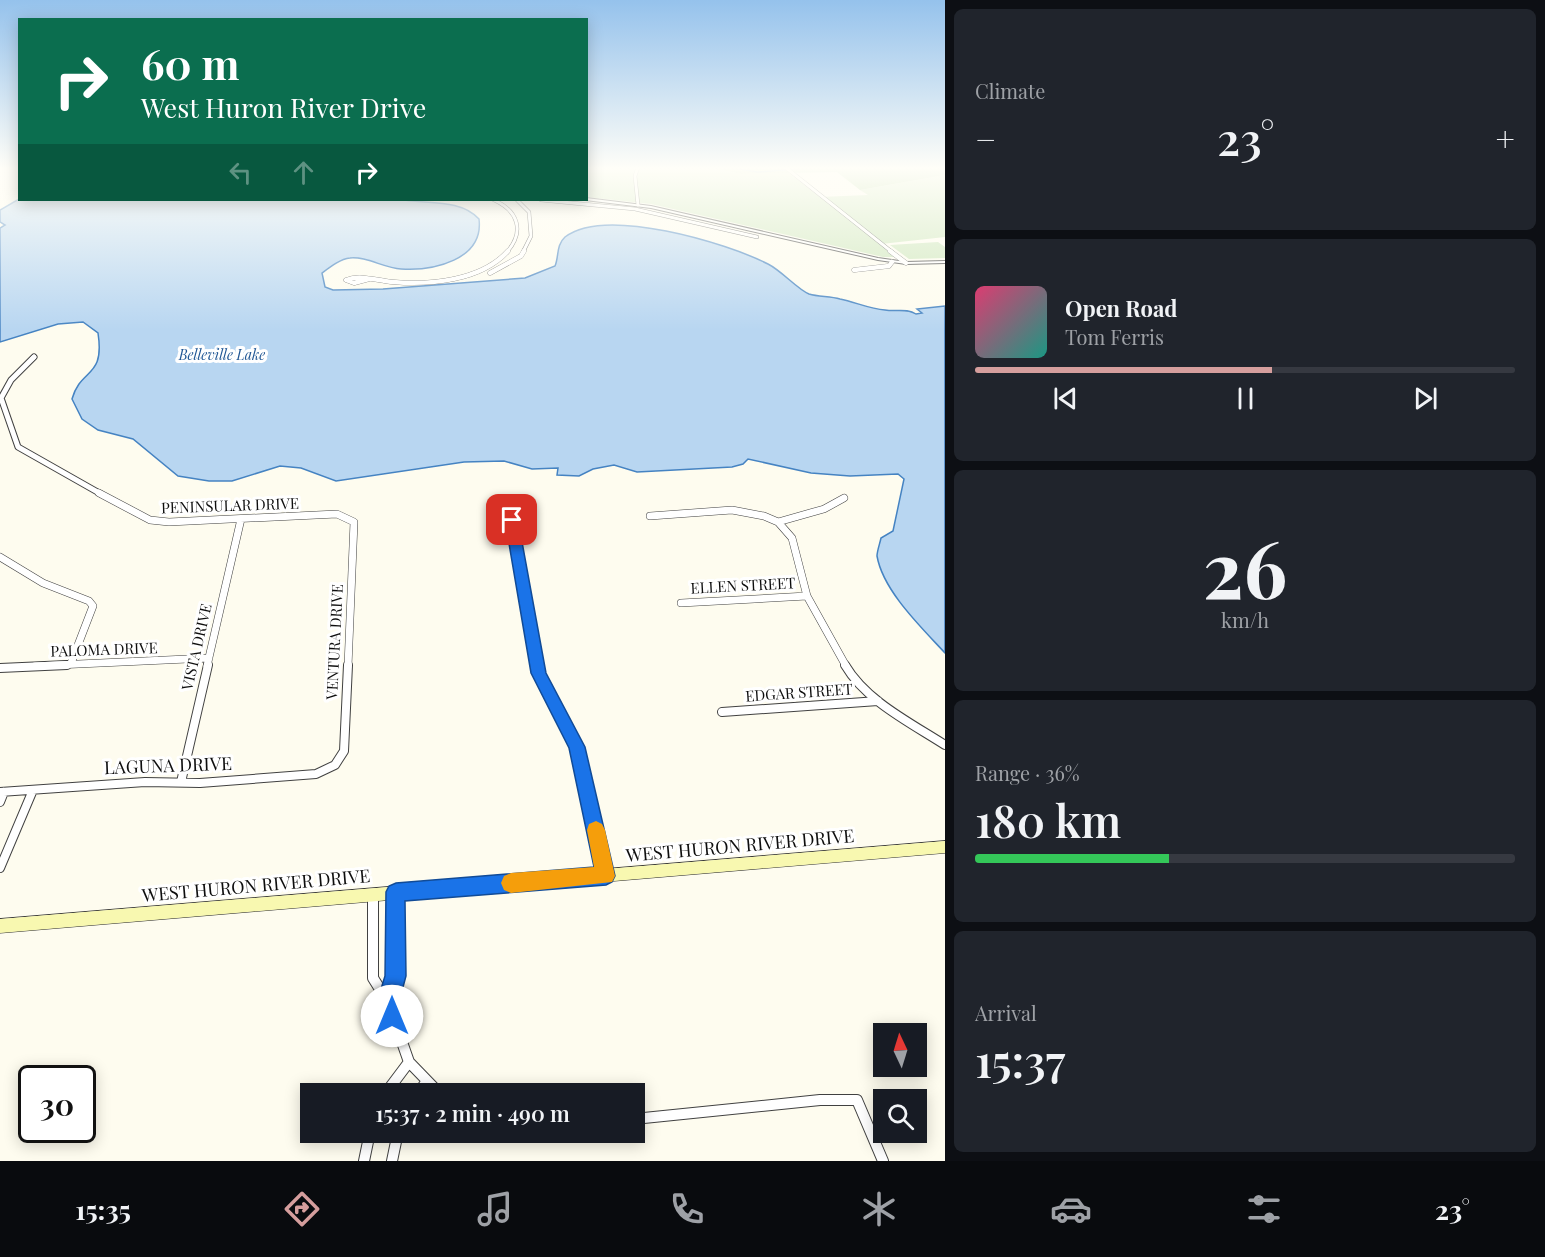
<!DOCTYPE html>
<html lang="en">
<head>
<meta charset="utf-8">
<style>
  :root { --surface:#171b24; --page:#20242c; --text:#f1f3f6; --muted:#9ea1a6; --line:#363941; --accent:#d59e9d }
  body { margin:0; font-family:"Playfair Display",serif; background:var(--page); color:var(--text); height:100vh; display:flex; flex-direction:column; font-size:22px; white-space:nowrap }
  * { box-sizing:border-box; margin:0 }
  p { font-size:20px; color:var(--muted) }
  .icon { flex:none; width:33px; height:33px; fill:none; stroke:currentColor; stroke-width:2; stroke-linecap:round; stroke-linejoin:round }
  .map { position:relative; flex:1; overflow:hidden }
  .sheet { display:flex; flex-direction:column; gap:9px; padding:9px; background:#0d0f14; width:600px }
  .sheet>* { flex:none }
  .top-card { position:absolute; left:18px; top:18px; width:570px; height:183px; border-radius:0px; box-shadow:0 3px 15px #0003; background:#0b6e4f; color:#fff; overflow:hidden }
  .needle { width:39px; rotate:356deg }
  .tools { position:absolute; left:873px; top:1023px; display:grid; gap:12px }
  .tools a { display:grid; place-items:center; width:54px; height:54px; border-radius:0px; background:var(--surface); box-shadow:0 3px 15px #0003; font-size:30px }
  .speed { position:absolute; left:18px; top:1065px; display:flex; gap:12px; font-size:30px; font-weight:700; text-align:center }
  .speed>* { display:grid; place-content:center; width:78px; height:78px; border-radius:50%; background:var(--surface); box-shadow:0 3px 15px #0003; line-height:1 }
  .speed .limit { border:3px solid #111; border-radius:9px; background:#fff; color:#111 }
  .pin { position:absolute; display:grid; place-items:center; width:51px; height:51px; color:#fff; margin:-26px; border-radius:12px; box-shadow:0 3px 9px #0006 }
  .me { position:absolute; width:66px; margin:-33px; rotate:0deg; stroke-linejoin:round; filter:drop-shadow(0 0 4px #0008) }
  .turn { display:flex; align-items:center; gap:21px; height:126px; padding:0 24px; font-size:27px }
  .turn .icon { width:78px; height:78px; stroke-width:2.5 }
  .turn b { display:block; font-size:42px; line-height:51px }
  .lanes { display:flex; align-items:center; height:57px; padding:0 24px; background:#0003; justify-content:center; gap:30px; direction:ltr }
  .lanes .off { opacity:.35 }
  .big { font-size:45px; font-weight:600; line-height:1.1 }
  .sheet .widget { flex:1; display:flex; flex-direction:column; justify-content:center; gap:9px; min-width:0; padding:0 21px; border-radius:9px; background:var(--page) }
  .sheet .dial { align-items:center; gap:0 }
  .dial b { font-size:78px; line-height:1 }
  .song { display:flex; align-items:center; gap:18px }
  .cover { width:72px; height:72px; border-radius:9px; background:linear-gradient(135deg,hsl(340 70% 55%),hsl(170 70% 35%)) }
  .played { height:6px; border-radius:3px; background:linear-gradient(90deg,var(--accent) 55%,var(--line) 55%) }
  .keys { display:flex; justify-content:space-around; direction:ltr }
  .heat { display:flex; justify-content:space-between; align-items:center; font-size:33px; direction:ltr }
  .charge { height:9px; border-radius:4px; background:linear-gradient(90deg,#34c759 36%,var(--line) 0) }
  .trip { position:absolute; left:300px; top:1083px; width:345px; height:60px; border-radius:0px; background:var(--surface); box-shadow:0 3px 15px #0003; font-weight:600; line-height:60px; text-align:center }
  .dock { display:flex; height:96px; justify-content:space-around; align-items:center; background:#090b0e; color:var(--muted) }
  .dock .icon { width:42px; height:42px }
  .dock .current { color:var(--accent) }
  .dock b { font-size:27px; color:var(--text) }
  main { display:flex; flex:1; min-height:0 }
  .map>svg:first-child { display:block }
  .green { fill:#cde6bb }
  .forest { fill:#b0d59c }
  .water { fill:#b8d6f1; stroke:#4583c2; stroke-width:1.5 }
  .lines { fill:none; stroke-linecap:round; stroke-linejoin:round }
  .stream { stroke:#4583c2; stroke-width:1.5 }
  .minor-far5-casing { stroke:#414141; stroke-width:4 }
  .minor-far4-casing { stroke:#414141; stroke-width:5 }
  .minor-far3-casing { stroke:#414141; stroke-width:7 }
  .minor-far2-casing { stroke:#414141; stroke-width:8 }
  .minor-far1-casing { stroke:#414141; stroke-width:10 }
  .minor-casing { stroke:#414141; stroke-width:12 }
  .tertiary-casing { stroke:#414141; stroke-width:2 }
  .secondary-casing { stroke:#303030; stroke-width:1 }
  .minor-far5 { stroke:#fff; stroke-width:3 }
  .minor-far4 { stroke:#fff; stroke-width:4.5 }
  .minor-far3 { stroke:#fff; stroke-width:5 }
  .minor-far2 { stroke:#fff; stroke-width:7 }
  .minor-far1 { stroke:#fff; stroke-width:8 }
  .minor { stroke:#fff; stroke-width:10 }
  .tertiary { fill:#fff; fill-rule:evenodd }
  .secondary { fill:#f8f8b0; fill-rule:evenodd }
  .route { fill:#1a73e8; stroke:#114b97; stroke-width:1.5 }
  .slow { fill:#f59e0b }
  .labels { text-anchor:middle; stroke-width:6; stroke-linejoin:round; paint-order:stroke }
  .far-water-label { font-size:14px; font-style:italic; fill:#215795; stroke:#fff }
  .street-label { font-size:15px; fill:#0e0e0e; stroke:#fff }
  .near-street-label { font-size:18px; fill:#0e0e0e; stroke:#fff }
</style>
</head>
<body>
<main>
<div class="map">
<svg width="945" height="1161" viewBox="0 0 945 1161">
  <rect width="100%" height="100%" fill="#fefcef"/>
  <path class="green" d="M586,167h121l34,7 48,-1 31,24 48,-2 -8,-5 85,-15v62l-64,7 14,13h-12l-232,-53 -64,-7z
    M938,242l7,5v11l-36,1 -19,-14z"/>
  <path class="forest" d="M707,167h238v8l-85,15 -23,-18 -96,2z"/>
  <path class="water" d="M19,199l385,1c25,4 57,-1 75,19 5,41 -46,52 -78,50 -17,-1 -35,-13 -51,-11 -10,1 -20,9 -28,15l3,14 8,3 50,-1 104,-8 38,-3 30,-12c4,-9 1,-21 10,-29 40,-31 162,6 203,27 14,7 29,25 41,30 10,3 21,2 31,5 15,3 30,10 45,11 11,2 22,-2 31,4l6,-1 -5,-4 28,-3v347c-23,-25 -62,-62 -68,-97 0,-5 3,-13 4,-18l12,-7 11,-52 -6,-5 -48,2 -39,-3 -63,-14 -5,5 -11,3 -95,5 -23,-7 -21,4 -14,7 -22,-1 1,-7 -26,1 -28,-8 -40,1 -128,19 -35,-13 -21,-2 -48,15h-23l-31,-5 -45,-37 -35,-9 -16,-11 -10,-20c9,-32 33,-20 26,-66l-15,-11 -25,2 -58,18v-114l5,-3 -5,-3v-12z"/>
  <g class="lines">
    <path class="stream" d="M727,167l31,5 62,-5"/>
    <g class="minor-far5-casing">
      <path id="minor-far5" d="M638,167l-3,9 3,29
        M785,167l107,85
        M494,200c24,11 31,31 13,52
        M517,200l12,12 2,24 -8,16
        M541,200l94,9 122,28"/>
    </g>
    <g class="minor-far4-casing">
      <path id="minor-far4" d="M890,251l16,12
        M854,270l35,-4 3,-4
        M490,273l31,-17 3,-5
        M369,279l-15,4 -8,-3c15,-6 31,1 47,2 37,3 88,-1 115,-31
        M32,359l2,-2"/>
    </g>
    <g class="minor-far3-casing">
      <path id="minor-far3" d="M34,357l-23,23 -10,18 17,49 83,47"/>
    </g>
    <g class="minor-far2-casing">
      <path id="minor-far2" d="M99,493l51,27 19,2 168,-8 17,8 -6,144
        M650,516l82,-6 32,6 14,6 46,-13 20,-11
        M512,521l25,145
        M778,522l14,16 15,58 39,70
        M0,557l43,26 46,18 4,5 -22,57
        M681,603l126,-7
        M35,666l174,-8
        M207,666l34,-147"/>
    </g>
    <g class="minor-far1-casing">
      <path id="minor-far1" d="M537,665l1,8 39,74 29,128
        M845,665c21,36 66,58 100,80
        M0,668l67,-3
        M722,712l156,-11
        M181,782l27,-117
        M0,792l145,-10 55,1 116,-9 19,-9 9,-14 4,-86
        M0,802l4,-10
        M0,868l33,-78"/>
    </g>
    <g class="minor-casing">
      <path id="minor" d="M373,895v83l15,24 21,60 31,32
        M388,1002l7,-26 1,-83
        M385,1094l24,-32
        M418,1094l8,-12
        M634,1119l186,-19h37l26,61
        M364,1161l6,-29
        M392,1161l6,-29"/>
    </g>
    <g class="tertiary-casing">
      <path id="tertiary" d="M586,198l65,8 227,52 28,4 39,-1v2l-39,1 -28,-4 -227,-52 -66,-8h1z"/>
    </g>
    <g class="secondary-casing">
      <path id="secondary" d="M945,841v12l-945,80v-14z"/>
    </g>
    <use href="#minor-far5" class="minor-far5"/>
    <use href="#minor-far4" class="minor-far4"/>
    <use href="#minor-far3" class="minor-far3"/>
    <use href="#minor-far2" class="minor-far2"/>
    <use href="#minor-far1" class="minor-far1"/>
    <use href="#minor" class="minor"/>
    <use href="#tertiary" class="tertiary"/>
    <use href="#secondary" class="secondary"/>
  </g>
  <linearGradient id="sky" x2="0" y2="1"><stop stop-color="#95c2ec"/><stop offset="0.51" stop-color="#fffef8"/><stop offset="1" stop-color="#fffef8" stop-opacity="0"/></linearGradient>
  <rect width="945" height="330" fill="url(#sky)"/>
  <path class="route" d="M512,516l6,4 28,153 39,74 30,129 -3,6 -6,3 -201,16 1,75 -7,26 4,14 -3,8 -8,3 -8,-3 -7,-22 8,-26 1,-84 3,-6 7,-3 198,-16 -25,-119 -38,-75 -26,-153z"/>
  <path class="slow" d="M596,821l6,3 3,6 10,46 -3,6 -101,11 -7,-3 -3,-7 3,-7 7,-3 83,-6 -7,-37 2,-6z"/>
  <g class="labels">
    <g class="far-water-label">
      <text x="222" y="360">Belleville Lake</text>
    </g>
    <g class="street-label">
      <text transform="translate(230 506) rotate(-2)" y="5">PENINSULAR DRIVE</text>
      <text transform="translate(743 586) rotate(-3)" y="5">ELLEN STREET</text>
      <text transform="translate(335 642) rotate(-87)" y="5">VENTURA DRIVE</text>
      <text transform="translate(197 647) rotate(-77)" y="5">VISTA DRIVE</text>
      <text transform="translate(104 650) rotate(-2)" y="5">PALOMA DRIVE</text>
      <text transform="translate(799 693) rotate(-4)" y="5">EDGAR STREET</text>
    </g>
    <g class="near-street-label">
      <text transform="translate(168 766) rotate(-2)" y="6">LAGUNA DRIVE</text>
      <text transform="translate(740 846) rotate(-5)" y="6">WEST HURON RIVER DRIVE</text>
      <text transform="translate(256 886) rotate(-5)" y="6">WEST HURON RIVER DRIVE</text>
    </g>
  </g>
</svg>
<div class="tools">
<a><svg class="needle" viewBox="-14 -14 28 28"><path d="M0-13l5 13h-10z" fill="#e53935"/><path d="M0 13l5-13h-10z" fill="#9ea1a6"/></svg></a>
<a><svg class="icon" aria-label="search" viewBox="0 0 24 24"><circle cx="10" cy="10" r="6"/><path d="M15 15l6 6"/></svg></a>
</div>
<div class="speed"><div class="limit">30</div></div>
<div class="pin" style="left:512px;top:520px;background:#d93025"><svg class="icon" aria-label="arrive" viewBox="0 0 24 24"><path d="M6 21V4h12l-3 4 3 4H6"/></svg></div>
<svg class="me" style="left:392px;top:1016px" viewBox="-20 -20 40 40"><circle r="19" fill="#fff"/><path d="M0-13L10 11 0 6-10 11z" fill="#1a73e8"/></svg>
<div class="trip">15:37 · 2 min · 490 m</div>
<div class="top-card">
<div class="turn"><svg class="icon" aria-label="right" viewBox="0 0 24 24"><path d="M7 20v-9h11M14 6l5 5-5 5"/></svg><div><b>60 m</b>West Huron River Drive</div></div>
<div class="lanes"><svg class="icon off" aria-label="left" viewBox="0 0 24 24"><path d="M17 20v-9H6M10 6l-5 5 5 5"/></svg><svg class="icon off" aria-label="ahead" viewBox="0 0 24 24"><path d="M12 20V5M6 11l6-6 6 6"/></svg><svg class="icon" aria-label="right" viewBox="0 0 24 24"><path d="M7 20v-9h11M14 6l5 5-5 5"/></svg></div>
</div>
</div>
<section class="sheet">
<div class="widget"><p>Climate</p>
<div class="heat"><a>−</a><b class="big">23°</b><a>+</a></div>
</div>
<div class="widget">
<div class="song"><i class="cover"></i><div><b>Open Road</b><p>Tom Ferris</p></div></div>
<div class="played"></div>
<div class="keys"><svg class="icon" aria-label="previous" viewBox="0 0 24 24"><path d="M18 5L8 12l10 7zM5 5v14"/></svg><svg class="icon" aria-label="pause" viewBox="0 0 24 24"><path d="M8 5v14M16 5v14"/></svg><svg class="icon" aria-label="next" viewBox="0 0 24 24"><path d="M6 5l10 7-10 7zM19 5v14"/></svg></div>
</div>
<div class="widget dial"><b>26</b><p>km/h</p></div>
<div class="widget"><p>Range · 36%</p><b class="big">180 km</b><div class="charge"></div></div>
<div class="widget"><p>Arrival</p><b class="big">15:37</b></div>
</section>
</main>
<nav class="dock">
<b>15:35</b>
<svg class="icon current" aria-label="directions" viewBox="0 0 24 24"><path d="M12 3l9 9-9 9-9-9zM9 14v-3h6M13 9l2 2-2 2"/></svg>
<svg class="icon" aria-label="music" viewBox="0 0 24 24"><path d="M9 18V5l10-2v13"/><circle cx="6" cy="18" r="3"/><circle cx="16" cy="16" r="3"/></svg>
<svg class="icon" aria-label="phone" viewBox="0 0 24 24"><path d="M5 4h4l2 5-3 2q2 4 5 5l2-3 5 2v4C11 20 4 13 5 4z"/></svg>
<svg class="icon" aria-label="climate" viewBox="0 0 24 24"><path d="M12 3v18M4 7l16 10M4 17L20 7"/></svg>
<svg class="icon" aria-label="car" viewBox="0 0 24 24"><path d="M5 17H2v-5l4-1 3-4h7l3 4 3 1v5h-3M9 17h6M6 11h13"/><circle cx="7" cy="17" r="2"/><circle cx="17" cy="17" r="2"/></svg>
<svg class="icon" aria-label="filters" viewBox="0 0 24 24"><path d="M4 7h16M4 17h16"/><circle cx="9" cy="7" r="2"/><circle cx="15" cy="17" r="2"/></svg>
<b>23°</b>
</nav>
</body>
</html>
